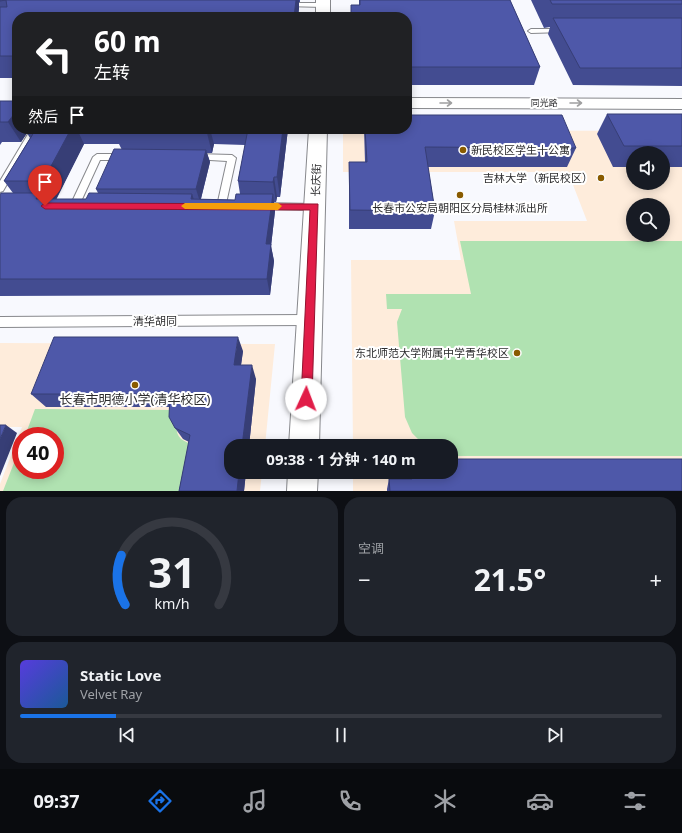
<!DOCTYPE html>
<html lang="zh">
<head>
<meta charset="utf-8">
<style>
  :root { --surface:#171b24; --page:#20242c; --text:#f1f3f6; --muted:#9ea1a6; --line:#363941; --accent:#1a73e8 }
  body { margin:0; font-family:"Noto Sans","Noto Sans SC",sans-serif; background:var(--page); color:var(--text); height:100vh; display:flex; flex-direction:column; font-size:15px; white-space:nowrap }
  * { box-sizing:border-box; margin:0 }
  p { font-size:13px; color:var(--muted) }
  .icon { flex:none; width:22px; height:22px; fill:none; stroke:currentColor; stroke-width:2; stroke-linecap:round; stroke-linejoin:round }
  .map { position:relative; height:491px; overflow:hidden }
  .drawer { display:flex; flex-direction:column; gap:6px; padding:6px; background:#0d0f14; flex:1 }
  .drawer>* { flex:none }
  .banner { position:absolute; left:12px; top:12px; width:400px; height:122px; border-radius:16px; box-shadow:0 2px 10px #0003; background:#202124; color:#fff; overflow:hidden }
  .controls { position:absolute; left:626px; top:146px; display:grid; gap:8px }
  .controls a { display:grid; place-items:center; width:44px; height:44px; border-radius:50%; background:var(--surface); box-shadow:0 2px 10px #0003; font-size:20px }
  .speed { position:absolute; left:12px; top:427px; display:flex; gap:8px; font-size:20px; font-weight:700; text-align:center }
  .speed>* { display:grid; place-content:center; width:52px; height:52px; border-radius:50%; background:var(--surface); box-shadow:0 2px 10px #0003; line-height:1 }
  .speed .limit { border:6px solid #d22; background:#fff; color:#111 }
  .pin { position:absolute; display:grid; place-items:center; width:34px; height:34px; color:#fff; margin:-41px -17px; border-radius:50% 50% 50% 0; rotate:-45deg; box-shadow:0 0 4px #0007 }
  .pin .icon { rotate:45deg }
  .me { position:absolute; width:44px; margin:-22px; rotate:2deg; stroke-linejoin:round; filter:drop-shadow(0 0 3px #0008) }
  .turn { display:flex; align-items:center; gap:14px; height:84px; padding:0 16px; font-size:18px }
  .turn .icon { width:52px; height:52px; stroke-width:2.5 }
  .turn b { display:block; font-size:28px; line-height:34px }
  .then { display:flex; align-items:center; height:38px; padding:0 16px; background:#0003; gap:8px; font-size:15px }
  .big { font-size:30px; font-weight:700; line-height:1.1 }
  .drawer .widget { flex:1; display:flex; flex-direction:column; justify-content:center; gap:6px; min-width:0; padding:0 14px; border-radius:16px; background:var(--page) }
  .drawer .dial { align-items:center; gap:0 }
  .dial svg { height:104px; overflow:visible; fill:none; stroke:var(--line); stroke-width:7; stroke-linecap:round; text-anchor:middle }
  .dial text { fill:var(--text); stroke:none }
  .song { display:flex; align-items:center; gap:12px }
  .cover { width:48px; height:48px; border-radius:6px; background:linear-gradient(135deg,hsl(250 70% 55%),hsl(210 70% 35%)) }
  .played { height:4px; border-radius:2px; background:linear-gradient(90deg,var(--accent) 15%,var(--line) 15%) }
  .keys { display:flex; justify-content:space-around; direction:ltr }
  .heat { display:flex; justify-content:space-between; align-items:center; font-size:22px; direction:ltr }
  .drawer .tiles { flex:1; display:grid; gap:6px; grid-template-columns:1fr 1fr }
  .widget:last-child { grid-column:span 2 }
  .trip { position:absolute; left:224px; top:439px; width:234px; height:40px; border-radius:16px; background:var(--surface); box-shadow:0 2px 10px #0003; font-weight:700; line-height:40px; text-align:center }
  .menu { display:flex; height:64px; justify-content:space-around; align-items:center; background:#090b0e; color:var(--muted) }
  .menu .icon { width:28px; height:28px }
  .menu .active { color:var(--accent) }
  .menu b { font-size:18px; color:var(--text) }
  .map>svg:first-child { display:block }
  .education { fill:#feecdb; fill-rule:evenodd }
  .green { fill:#b0e2b1 }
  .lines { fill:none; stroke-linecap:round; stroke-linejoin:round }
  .lane-casing { stroke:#87888c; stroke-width:2 }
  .secondary-casing { stroke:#87888c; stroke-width:2 }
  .lane { fill:#fff; fill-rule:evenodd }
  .secondary { fill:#fff; fill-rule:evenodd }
  .wall { fill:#434c91; fill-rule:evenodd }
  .shaded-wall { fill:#373e76 }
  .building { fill:#4e58a9; stroke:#373e76 }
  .oneway { stroke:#a0a0a1 }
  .route { fill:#e11d48; stroke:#92132f }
  .slow { fill:#f59e0b }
  .poi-dot { fill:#895b00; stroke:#fff; stroke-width:1.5 }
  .labels { text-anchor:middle; stroke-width:4; stroke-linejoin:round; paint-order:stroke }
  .far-street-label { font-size:9px; fill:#2c2c2e; stroke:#fff }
  .poi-label { font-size:11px; fill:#2c2c2e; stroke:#fff; text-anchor:end }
  .street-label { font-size:11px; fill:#2c2c2e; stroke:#fff }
  .near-poi-label { font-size:13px; fill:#2c2c2e; stroke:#fff }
</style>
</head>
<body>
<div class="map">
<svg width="682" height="491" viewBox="0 0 682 491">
  <rect width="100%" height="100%" fill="#f8f9fe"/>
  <path class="education" d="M343,130l339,1v360h-329v-19h98v-26h-98l-2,-186h110l-7,-39h133l-19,-49h-225zM633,153h30v30h-30zM633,205h30v30h-30z
    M0,343l275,1 -10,102h-34v26h31l-2,19h-260v-7l22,-57h-22zM21,436h34v34h-34z"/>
  <path class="green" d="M460,241h222v215h-231v-10h-26l-13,-13 -7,-16 -8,-95 5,-13h-15l-1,-15h85z
    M35,409l146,1c-6,19 -9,29 14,35l-9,46h-183l18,-46v25h34v-34h-30z"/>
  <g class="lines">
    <g class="lane-casing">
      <path id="lane" d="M287,3h36l3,2 -3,2 -38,-1v-2z
        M562,29l2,1v2l-33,1 -3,-2 3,-2z
        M31,129h8l-36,62 -3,1v-11z
        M97,154h27l4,3 -4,3h-24l-22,48h-6l-2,-2 23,-49z
        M196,154l36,1 4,3 -11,50h-6l-2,-2 10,-45 -34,-2 -1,-2 1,-2z
        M262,203l53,1 5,3 -5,3 -53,-1 -5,-3z
        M310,315l4,2 2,3 -2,3 -4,2 -310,2v-10z"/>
    </g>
    <g class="secondary-casing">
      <path id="secondary" d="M316,0h14v17h-14z
        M407,98l275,1v10l-275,-1z
        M309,129h18l-8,317h-30z
        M288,472h30l-1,19h-30z"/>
    </g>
    <use href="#lane" class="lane"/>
    <use href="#secondary" class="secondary"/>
  </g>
  <path class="wall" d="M0,0h300v2h-1v6l-1,9h-281v61h-17z
    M359,0h151l30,67 -6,18h-127v-68h-56v-12h8z
    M531,0h151v86l-109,-1 -25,-51 2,-7 -6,1z
    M0,101l17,28h271l-8,68h-3l-1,5h-2l1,9 -4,35 3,15 -4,34 -270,1v-101l13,-2 -9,-12 26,-43 -3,-5 -6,9h-19l-2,3zM84,144h35l3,6 -26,39 2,4 -12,6h-30zM214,144l31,1 -7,36 2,13 -5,6 -34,-1 9,-37 -3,-9h5z
    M607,114h75v53h-19v-14h-30v14h-20l-16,-33z
    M364,129h43l169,19 -9,19h-139l7,44 -4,18h-82v-67h16z
    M243,351l-2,14 15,14 -7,67h-18v26h15l-2,19h-65l10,-49 -6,-3 -8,-11 -6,-21h-123l-15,-13z
    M407,472h44l231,19h-295v-2l2,-10h19z"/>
  <path class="shaded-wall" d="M296,0h3v8l-1,9h-4z
    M17,110v19h8l2,4 -6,9 -13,-20z
    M71,129h6l7,15 -29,58 -12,-21z
    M208,129h2l4,15 -2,9 -5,-20z
    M283,129h5l-8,68 -3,-20z
    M206,150l4,12 -10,40 -4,-13z
    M274,177l3,20 -1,5 -3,-20z
    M39,193l12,18 -15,-12z
    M192,194l6,17 -7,-12z
    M273,194l2,17 -4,35 3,15 -4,34 -3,-16 -1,-35z
    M238,337l5,14 -4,28 -5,-14z
    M252,365l4,14 -7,67h-7z
    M6,425l11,8 -17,43v-37z
    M239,472h7l-2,19h-7z"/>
  <path class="building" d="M0,0h296l-2,17h-277v39h-17v-49h7l-1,-7 -6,1z
    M360,0h150l30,67h-133v-50h-56v-12h9z
    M550,0h132v4h-130z
    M553,18h129v50h-102z
    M0,101h17v9l-9,12h-8z
    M607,114h75v32h-58z
    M407,115h155l14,33 -151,-1 10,64 -85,-1 -1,-48h18l-2,-33h42z
    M36,129h35l-28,52h-39z
    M116,129h92l-1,4 -93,-1z
    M248,129h35l-6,48h-3l-1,5 -35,-1z
    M114,149l92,1 -10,39h-100z
    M1,193h38l-3,6h50l3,-6 103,1 -1,5 44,1 1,-6h37l-7,50h5l-4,35h-267v-84z
    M54,337h184l-4,28h18l-10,81h-11v26h8l-2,19h-58l11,-56 -15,-7 -6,-11 1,-23h-139z
    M0,425h6l-6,14z
    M451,459h231v32h-292l-1,-12h23v-7h39z"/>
  <defs><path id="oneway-shaft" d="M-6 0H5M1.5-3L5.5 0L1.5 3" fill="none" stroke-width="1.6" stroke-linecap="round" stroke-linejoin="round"/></defs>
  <g class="oneway">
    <use href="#oneway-shaft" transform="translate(446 103)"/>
    <use href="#oneway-shaft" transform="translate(576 103)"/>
  </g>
  <path class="route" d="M45,203l273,1 -6,195 -1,4 -5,1 -4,-1 -1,-4 9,-189 -265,-1 -4,-3z"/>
  <path class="slow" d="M185,203h93l4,3 -4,4 -93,-1 -4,-3z"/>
  <g class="poi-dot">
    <circle cx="463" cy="150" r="4"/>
    <circle cx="601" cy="178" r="4"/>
    <circle cx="460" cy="195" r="4"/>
    <circle cx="517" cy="353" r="4"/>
    <circle cx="135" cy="385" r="4"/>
  </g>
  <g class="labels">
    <g class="far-street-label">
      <text x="544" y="106">同光路</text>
    </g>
    <g class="poi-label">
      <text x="471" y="154" text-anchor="start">新民校区学生十公寓</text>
      <text x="593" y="182">吉林大学（新民校区）</text>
      <text x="460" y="212" text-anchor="middle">长春市公安局朝阳区分局桂林派出所</text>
      <text x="509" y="357">东北师范大学附属中学青华校区</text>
    </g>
    <g class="street-label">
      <text transform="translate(316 180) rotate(-88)" y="4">长庆街</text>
      <text x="155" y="325">清华胡同</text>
    </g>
    <g class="near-poi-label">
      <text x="135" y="404">长春市明德小学(清华校区)</text>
    </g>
  </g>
</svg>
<div class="controls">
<a><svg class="icon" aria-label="sound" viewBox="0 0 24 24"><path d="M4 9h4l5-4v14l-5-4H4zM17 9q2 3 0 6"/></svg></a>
<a><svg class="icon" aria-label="search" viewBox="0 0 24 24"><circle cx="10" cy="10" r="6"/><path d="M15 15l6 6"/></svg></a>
</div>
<div class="speed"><div class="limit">40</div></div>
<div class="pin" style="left:45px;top:206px;background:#d93025"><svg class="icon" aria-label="arrive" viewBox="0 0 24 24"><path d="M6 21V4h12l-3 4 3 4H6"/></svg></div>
<svg class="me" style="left:306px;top:399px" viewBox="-20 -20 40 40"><circle r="19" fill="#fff"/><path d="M0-13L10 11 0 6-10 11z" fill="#e11d48"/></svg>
<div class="trip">09:38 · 1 分钟 · 140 m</div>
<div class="banner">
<div class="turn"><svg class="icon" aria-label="left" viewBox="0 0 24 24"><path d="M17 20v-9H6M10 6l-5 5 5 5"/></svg><div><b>60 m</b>左转</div></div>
<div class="then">然后<svg class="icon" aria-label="arrive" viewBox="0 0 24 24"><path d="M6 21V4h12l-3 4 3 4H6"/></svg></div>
</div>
</div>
<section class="drawer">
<div class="tiles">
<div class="widget dial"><svg viewBox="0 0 100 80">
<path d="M14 69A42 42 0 1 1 86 69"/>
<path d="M14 69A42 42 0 0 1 11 31" stroke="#1a73e8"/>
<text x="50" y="56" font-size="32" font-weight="700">31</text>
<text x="50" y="72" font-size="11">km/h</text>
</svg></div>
<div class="widget"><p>空调</p>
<div class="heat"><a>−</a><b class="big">21.5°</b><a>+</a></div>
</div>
<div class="widget">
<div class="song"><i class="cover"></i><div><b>Static Love</b><p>Velvet Ray</p></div></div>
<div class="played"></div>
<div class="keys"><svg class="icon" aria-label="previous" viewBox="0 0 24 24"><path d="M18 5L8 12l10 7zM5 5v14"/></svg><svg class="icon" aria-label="pause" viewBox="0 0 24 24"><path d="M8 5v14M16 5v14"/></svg><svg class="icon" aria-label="next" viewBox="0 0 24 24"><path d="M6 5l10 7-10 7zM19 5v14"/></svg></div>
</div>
</div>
</section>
<nav class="menu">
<b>09:37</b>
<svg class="icon active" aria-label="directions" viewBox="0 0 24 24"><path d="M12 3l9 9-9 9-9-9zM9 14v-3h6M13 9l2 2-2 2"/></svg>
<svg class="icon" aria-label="music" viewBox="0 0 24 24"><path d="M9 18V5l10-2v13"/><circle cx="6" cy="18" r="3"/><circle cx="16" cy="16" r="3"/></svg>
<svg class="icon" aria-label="phone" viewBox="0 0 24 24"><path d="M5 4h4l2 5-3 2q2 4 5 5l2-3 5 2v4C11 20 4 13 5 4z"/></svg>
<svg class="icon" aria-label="climate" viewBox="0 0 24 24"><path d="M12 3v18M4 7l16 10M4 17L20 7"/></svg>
<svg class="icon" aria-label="car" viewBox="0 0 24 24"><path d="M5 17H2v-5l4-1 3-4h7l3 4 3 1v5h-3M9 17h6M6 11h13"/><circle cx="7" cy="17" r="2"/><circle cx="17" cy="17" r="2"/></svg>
<svg class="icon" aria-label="filters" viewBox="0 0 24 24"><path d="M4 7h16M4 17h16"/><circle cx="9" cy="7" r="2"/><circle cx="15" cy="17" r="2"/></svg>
</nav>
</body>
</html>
